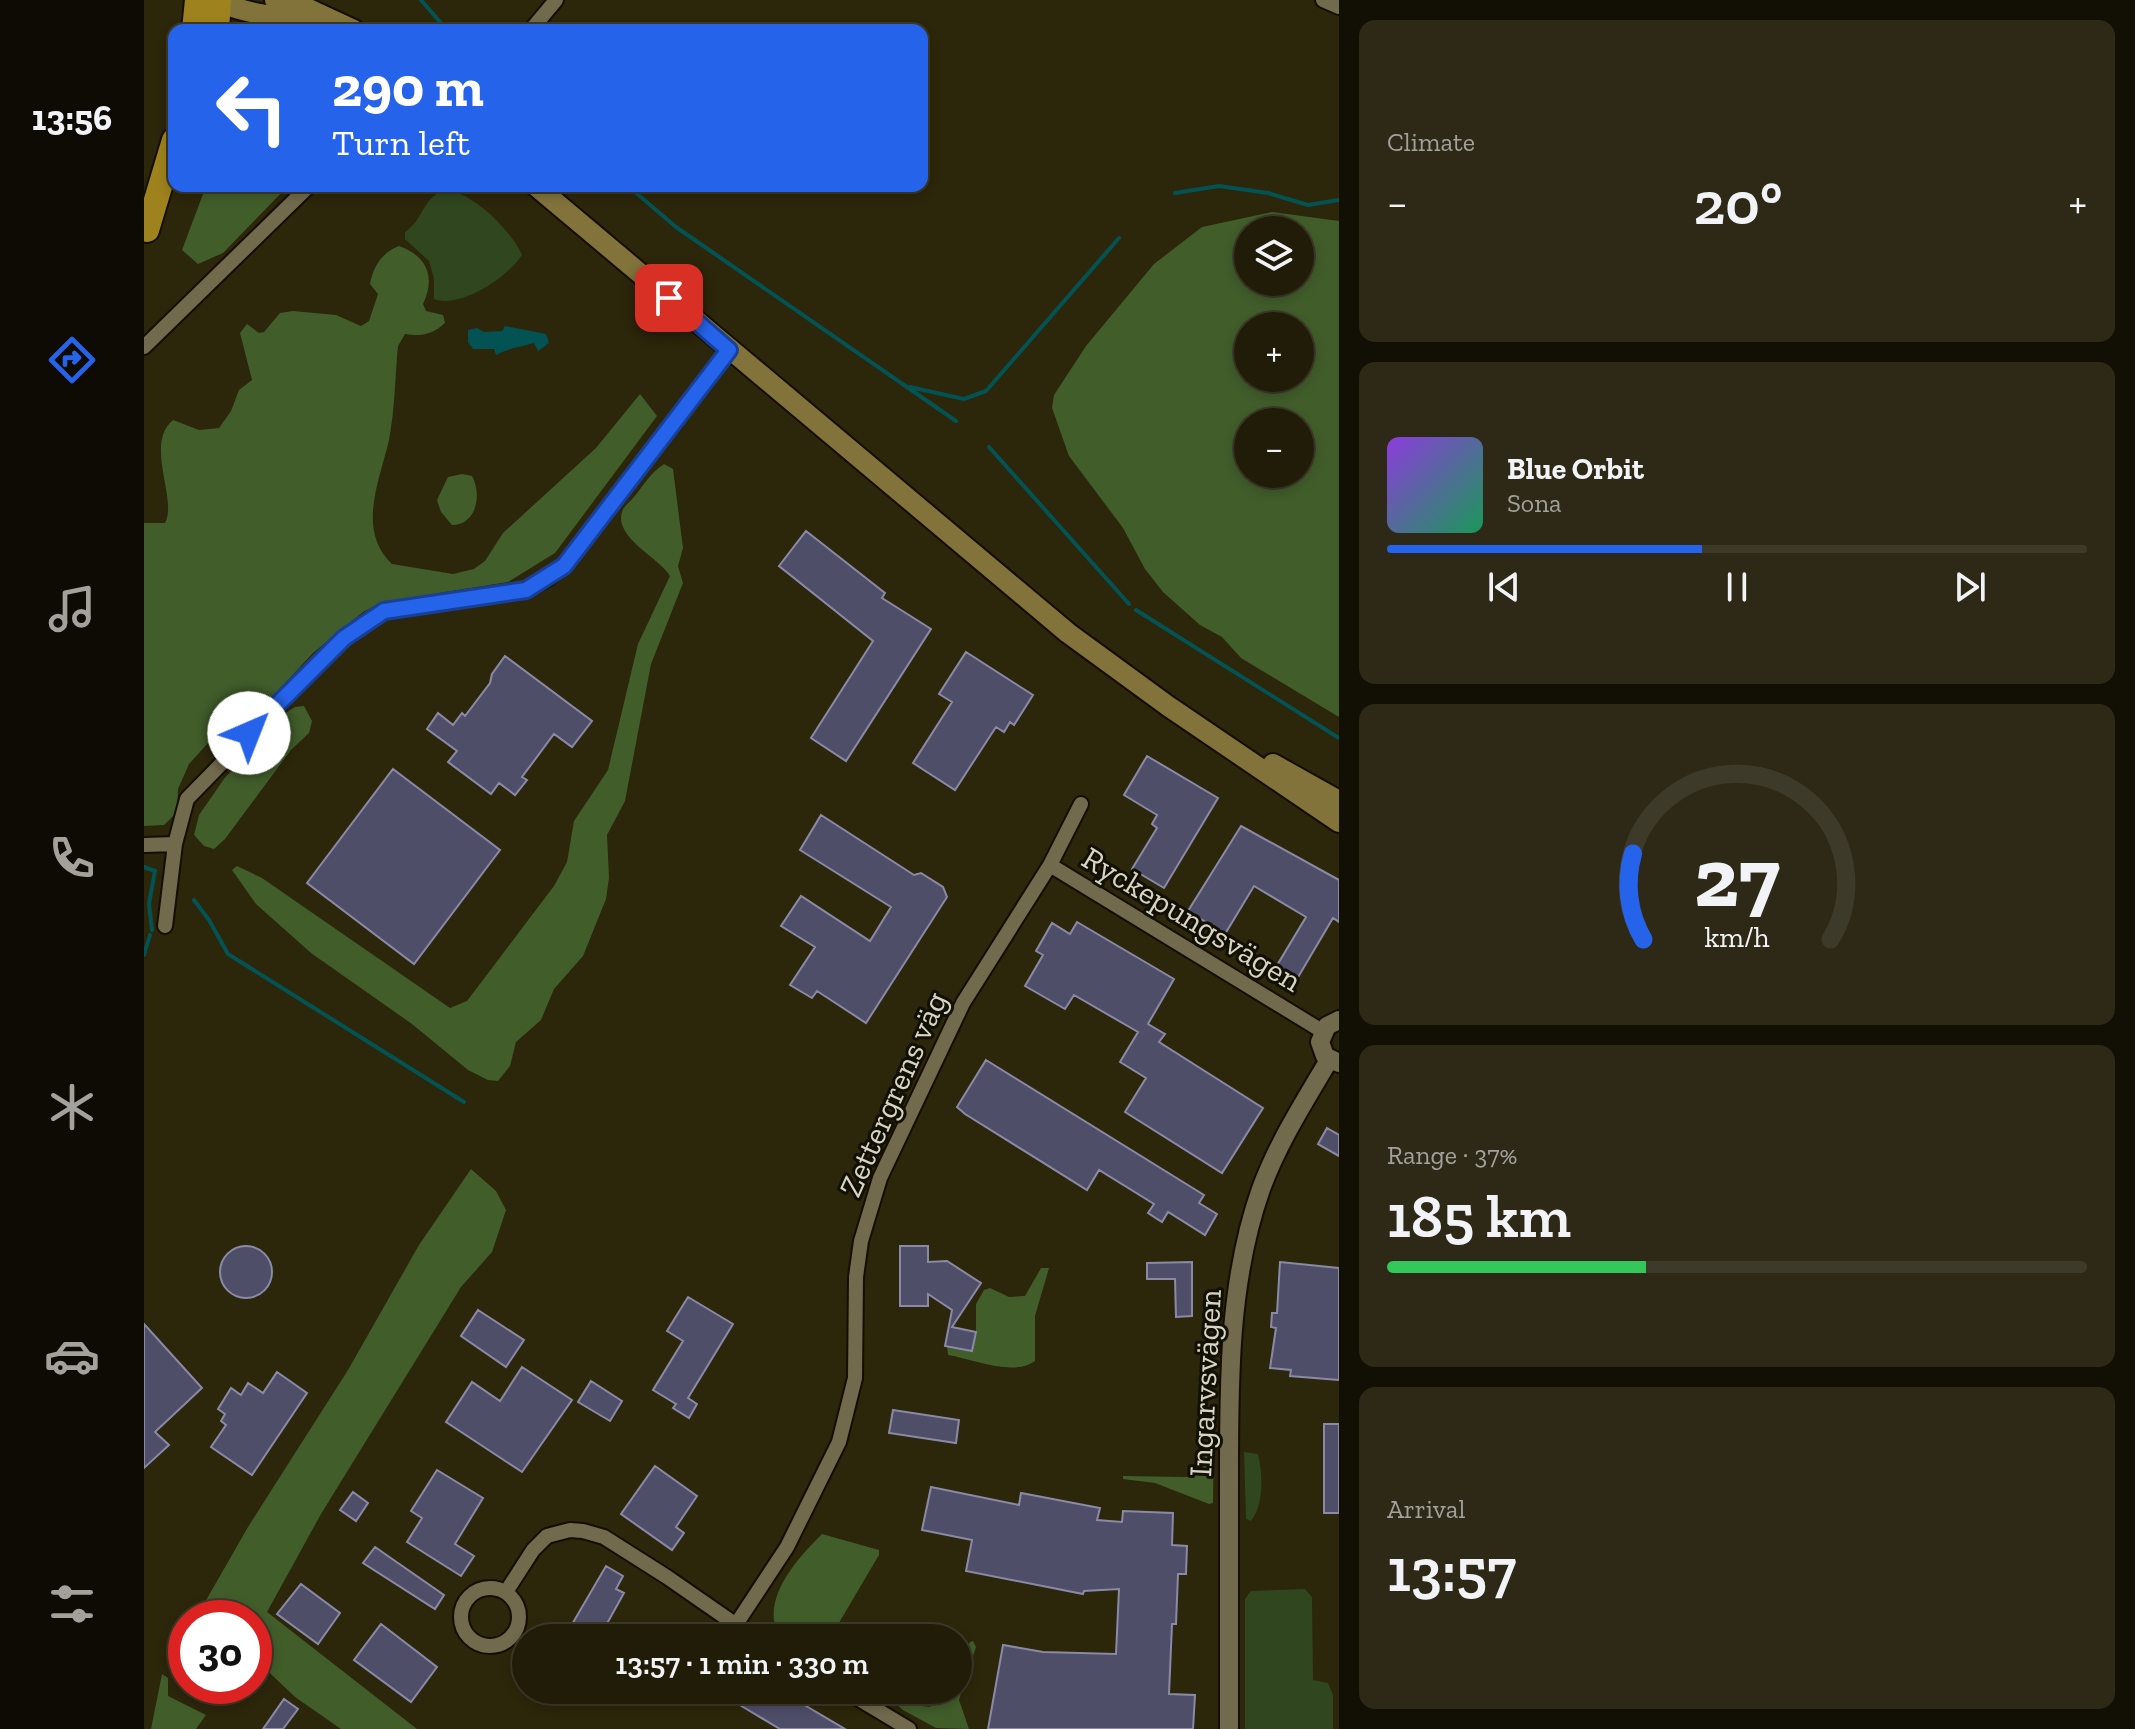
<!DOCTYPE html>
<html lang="en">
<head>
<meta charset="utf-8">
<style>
  :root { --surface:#211c08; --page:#2d2916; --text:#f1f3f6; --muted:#a2a19c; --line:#3e3a29; --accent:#2563eb }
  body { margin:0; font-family:"Zilla Slab",serif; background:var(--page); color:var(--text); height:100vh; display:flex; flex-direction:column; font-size:30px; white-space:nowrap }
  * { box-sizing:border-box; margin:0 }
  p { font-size:26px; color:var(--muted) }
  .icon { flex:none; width:44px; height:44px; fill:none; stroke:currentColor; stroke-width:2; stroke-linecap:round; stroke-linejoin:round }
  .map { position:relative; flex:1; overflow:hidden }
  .drawer { display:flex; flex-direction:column; gap:20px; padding:20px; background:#120f04; width:796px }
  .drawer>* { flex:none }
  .guide { position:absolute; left:24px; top:24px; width:760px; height:168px; border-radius:16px; box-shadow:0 4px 12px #0003,0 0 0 2px var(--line); background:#2563eb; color:#fff; overflow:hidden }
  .fabs { position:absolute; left:1090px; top:216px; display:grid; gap:16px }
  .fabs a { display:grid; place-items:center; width:80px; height:80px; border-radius:50%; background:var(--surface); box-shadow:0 4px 12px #0003,0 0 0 2px var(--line); font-size:40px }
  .speed { position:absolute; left:24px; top:1600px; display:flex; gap:16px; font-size:40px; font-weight:700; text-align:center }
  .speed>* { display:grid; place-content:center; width:104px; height:104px; border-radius:50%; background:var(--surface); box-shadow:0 4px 12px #0003,0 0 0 2px var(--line); line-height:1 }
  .speed .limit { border:12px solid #d22; background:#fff; color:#111 }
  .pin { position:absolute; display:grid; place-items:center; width:68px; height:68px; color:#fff; margin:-34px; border-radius:16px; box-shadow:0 4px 12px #0006 }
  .me { position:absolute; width:88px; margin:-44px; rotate:44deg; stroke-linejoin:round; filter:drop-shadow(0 0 6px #0008) }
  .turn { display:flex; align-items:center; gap:28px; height:168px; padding:0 32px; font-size:36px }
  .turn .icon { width:104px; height:104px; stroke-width:2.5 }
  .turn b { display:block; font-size:56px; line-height:68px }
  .big { font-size:60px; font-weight:600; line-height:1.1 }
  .drawer .widget { flex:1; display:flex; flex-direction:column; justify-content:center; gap:12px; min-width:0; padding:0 28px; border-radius:16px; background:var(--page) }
  .drawer .dial { align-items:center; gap:0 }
  .dial svg { height:208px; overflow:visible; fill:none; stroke:var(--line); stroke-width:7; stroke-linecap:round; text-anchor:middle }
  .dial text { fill:var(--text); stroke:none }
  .song { display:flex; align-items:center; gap:24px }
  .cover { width:96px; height:96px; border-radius:12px; background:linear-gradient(135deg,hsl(270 70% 55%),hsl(150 70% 35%)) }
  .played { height:8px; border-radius:4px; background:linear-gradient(90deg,var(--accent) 45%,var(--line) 45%) }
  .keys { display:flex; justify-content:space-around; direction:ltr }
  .heat { display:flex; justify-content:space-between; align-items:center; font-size:44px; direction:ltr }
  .charge { height:12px; border-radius:6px; background:linear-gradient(90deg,#34c759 37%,var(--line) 0) }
  .trip { position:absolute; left:368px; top:1624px; width:460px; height:80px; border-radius:40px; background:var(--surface); box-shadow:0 4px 12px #0003,0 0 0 2px var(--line); font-weight:600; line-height:80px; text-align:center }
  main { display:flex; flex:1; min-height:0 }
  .tabs { display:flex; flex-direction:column; width:144px; justify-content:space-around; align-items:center; background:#0d0b03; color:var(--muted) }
  .tabs .icon { width:56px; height:56px }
  .tabs .active { color:var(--accent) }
  .tabs b { font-size:36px; color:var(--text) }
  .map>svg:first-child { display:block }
  .green { fill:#30461f }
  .forest { fill:#415d2a; fill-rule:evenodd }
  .water { fill:#035354 }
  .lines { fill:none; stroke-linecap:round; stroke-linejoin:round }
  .stream { stroke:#035354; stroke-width:4 }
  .building { fill:#4e4e69; stroke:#8a8aa7; stroke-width:2 }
  .minor-casing { stroke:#150e00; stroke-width:18 }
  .tertiary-casing { stroke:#150e00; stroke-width:22 }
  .secondary-casing { stroke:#150e00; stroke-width:24 }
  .trunk-casing { stroke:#150e00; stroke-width:28 }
  .minor { stroke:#716a4d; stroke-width:14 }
  .tertiary { stroke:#716a4d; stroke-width:18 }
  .secondary { stroke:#82733b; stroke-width:20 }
  .trunk { stroke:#9d821d; stroke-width:24 }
  .route-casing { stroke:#184099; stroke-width:20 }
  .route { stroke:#2563eb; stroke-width:14 }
  .labels { text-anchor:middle; stroke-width:6; stroke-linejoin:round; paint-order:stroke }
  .street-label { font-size:32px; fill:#d8d4c4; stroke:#120f05 }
</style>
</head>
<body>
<main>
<nav class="tabs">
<b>13:56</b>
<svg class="icon active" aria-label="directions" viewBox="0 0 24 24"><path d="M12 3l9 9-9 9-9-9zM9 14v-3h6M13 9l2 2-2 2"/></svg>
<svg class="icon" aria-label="music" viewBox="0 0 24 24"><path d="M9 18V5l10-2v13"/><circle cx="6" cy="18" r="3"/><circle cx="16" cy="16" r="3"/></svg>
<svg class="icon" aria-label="phone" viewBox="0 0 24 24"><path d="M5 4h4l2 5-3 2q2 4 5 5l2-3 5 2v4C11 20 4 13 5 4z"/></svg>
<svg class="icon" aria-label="climate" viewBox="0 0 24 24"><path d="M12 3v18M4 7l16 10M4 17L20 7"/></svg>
<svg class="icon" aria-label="car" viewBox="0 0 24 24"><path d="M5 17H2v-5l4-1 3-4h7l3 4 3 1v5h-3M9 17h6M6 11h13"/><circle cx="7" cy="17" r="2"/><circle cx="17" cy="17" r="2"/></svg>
<svg class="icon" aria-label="filters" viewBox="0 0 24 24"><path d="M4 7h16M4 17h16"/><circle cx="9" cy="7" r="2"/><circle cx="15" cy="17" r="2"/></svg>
</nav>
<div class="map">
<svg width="1195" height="1729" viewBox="0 0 1195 1729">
  <rect width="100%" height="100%" fill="#2c260a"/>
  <path class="green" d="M302,189c29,6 64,40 76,66 -14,22 -62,54 -88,44v-20l-5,-18 -24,-22v-7c20,-14 16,-33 41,-43z
    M1100,1452l14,2c5,20 6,51 -7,67l-5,-2z
    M1161,1589l7,8 1,83 15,3 5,12v34h-88v-130l6,-8z"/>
  <path class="forest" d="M62,186h82l-65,67 -25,11 -16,-14z
    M1128,212l67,9v496l-98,-59 -19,-21 -22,-12 -37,-33 -18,-23 -22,-41 -54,-72 -17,-48 2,-13 32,-49 68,-82 48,-37zM1104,230h52v52h-52zM1104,326h52v52h-52zM1104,422h52v52h-52z
    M255,246c28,10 37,31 24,58l3,7 17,4 2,8c-12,11 -24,14 -40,11l-7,12c-3,31 -3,63 -9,94 -9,40 -33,90 3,124l61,10 21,-5 11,-8 18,-28 93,-85 44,-54 17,22 -102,137 -47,29 -125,20 -20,10 -50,41 -51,55 -31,15 -23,20 -19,21 -11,25 -1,23 -13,13 -20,1v-303h21c13,-24 -21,-79 8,-103l26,10 20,-2 12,-17 8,-21 13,-10 -12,-47 7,-9 12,9 5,-1 16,-19 13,-2 43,4 25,11 8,-5 9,-27 -8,-10c3,-17 12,-32 29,-38z
    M520,464l9,5 10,79 -5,18 5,17 -32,81 -26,137 -18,34 2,43 -3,21 -23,57 -29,33 -13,31 -25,22 -6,24 -12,15 -10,-1 -20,-10 -56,-46 -101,-71 -55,-49 -24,-34 5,-4 25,12 188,130 17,-7 87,-115 13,-24 7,-41 34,-51 30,-126 32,-68c-11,-19 -56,-38 -48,-64 1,-5 8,-10 12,-15 10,-12 16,-24 30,-33z
    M318,474l10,2c10,18 5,49 -20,49l-11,-13 -4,-12 11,-23z
    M160,706l8,15 -3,12 -18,17 -66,89 -11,10 -10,-3 -10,-11 5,-20 25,-36 57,-63 14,-9z
    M327,1169l25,22 10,19 -14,42 -31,35 -140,227 -54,98 150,117h-76l-46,-32 -41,-39v-40h-52l-1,-9 47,-82 100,-157 71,-125z
    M897,1268h8l-14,48v45c-22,16 -62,-2 -87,-6l-1,-9 29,-14v-28l8,-14 6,-2 19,9 16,-1z
    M1068,1419l2,11 -1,73 -4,1 -54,-21 -32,-4v-3l63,1 14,-4 3,-6z
    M678,1534l57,16v5l-49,83h-39l-17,-17c-4,-33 26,-65 48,-87z
    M829,1641l3,6 -17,53 10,29 -33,-1 -33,-18 -20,-17 2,-3h22l15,16 8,1 12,-17h16v-23l12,-25z
    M18,1674l6,4v18l38,19 -10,14h-45z"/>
  <path class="water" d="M361,326l41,8 3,9 -11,8 -4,-8c-14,4 -25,5 -38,12l-2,-6h-21l-5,-7v-12l9,-2 7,4 18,-1z"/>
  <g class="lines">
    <path class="stream" d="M277,0l26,30
      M484,186l48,41 280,194
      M1031,193l44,-7 49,7 40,12 31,-5
      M766,387l54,12 22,-8 133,-153
      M845,447l140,157
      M992,610l203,128
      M0,867l11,4 -6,33 3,26
      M50,900l15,20 19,34 236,148
      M0,955l6,-20"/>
  </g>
  <path class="building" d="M662,531l79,62 -3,5 49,31 -85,132 -35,-23 62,-97 -94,-75z
    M822,652l67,43 -19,30 -4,-3 -6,10 -8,-5 -41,63 -42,-27 39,-61 -13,-8z
    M361,656l87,65 -20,26 -18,-13 -32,43 5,3 -12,15 -16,-12 -8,11 -43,-32 9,-11 -30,-22 11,-16 15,12 9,-12 3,3 25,-33 2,-9z
    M1003,756l71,42 -54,90 -32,-19 25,-41 -5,-4 5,-9 -33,-20z
    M249,769l107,81 -86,114 -107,-81z
    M677,815l93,60 7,-2 22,14 4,10 -81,126 -49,-32 -5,7 -22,-13 25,-38 -34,-21 20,-30 69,45 21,-34 -91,-57z
    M1097,826l98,54v42l-6,-4 -36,61 -21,-12 30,-50 -52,-31 -29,48 -37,-23z
    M933,922l97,57 -26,45 17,10 -6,8 104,66 -41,65 -97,-61 21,-34 -26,-16 18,-30 -64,-37 -9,14 -40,-23 18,-31 -7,-4 16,-28 18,11z
    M842,1060l218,135 -5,8 18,11 -12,21 -37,-23 -6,10 -14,-9 6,-9 -55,-34 -12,20 -122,-76 -8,-7z
    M1183,1128l12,7v21l-21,-12z
    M756,1246h28v16l19,-1 34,22 -29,44 24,5 -4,19 -27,-5 7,-36 -24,-16v12h-28z
    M76 1272a26 26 0 1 1 52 0a26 26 0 1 1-52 0Z
    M1048,1262v54l-16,1 -1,-38h-28v-16z
    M1136,1262l59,6v112l-49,-4 1,-6 -21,-2 6,-40 -5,-1 1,-14h5z
    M544,1297l45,27 -45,74 9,6 -8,14 -16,-10 3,-4 -23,-14 30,-49 -16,-10z
    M334,1310l46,30 -18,27 -45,-31z
    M0,1324l58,64 -47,44 14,13 -25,23z
    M378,1367l50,33 -50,72 -76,-50 26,-40 28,19z
    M133,1372l30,21 -55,82 -41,-28 15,-22 -5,-4 4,-7 -7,-5 13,-21 10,7 7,-12 15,10z
    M447,1381l31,20 -12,20 -32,-19z
    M749,1410l66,10 -3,23 -67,-10z
    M1180,1424h15v89h-15z
    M511,1466l42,30 -21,31 8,6 -12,17 -51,-36z
    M293,1470l46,28 -28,46 19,12 -13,20 -54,-34 15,-24 -11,-7z
    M787,1487l88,18 2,-12 79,15 -3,12 25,2 1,-11 50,2 -1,32 15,1 -1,28h-8l-2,50h-4l-3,70 26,1 -2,34h-205l15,-84 40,7 73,2 3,-65 -35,2 -1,3 -117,-23 6,-31 -50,-10z
    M209,1492l15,11 -12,18 -16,-11z
    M231,1547l69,48 -9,14 -72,-46z
    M462,1566l17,10 -7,13 8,4 -25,45h-35z
    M157,1584l39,29 -22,31 -41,-30z
    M237,1624l56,43 -26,35 -57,-42z
    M595,1690h40l66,39h-65l-47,-28z
    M140,1699l14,10 -15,20h-20z"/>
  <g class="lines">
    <g class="minor-casing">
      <path id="minor" d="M1179,0l16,7
        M387,30l25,-30
        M0,347l165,-161
        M937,804l-31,61 272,166
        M0,845l31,-1
        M21,926l10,-82 12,-45 157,-161 40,-27 142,-21 21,-11 17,-13 165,-216
        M317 1617a29 29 0 1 1 58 0a29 29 0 1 1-58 0Z
        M362,1592l27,-42 14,-14 23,-6 13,1 21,6 63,40 88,61
        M591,1626l52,-79 52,-105 16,-64 1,-101 5,-36 19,-63 83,-175 87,-138
        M700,1690l65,39"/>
    </g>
    <g class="tertiary-casing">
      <path id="tertiary" d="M1195,1020l-12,6 -7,16 5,14 14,7
        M1085,1729c0,-79 0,-159 0,-238 0,-100 -2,-206 32,-302 17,-46 43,-87 68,-129"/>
    </g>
    <g class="secondary-casing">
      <path id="secondary" d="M131,0l27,6 52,24
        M75,1c31,16 69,14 101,29
        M392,186l532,447 100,73 171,116
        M1129,764l66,37"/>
    </g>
    <g class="trunk-casing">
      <path id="trunk" d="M50,30l3,-30
        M73,30l2,-30
        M3,230l27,-90"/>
    </g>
    <use href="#minor" class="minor"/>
    <use href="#tertiary" class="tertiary"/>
    <use href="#secondary" class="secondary"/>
    <use href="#trunk" class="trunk"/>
  </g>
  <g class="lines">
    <g class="route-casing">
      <path id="route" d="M105,733l95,-95 40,-27 142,-21 38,-24 165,-216 -60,-52"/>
    </g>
    <use href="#route" class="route"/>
  </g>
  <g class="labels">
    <g class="street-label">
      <text transform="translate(1048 919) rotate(31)" y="11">Ryckepungsvägen</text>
      <text transform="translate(749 1094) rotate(-66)" y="11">Zettergrens väg</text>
      <text transform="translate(1061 1383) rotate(-87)" y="11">Ingarvsvägen</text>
    </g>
  </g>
</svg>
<div class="fabs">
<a><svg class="icon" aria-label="layers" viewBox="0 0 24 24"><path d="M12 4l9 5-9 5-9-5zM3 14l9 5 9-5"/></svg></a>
<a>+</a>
<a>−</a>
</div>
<div class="speed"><div class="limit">30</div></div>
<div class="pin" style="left:525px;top:298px;background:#d93025"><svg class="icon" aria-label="arrive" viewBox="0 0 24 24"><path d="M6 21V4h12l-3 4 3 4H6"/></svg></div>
<svg class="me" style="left:105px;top:733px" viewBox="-20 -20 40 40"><circle r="19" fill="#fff"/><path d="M0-13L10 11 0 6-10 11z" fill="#2563eb"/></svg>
<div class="trip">13:57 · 1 min · 330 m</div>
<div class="guide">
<div class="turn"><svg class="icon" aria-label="left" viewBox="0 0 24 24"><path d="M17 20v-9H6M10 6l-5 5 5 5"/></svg><div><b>290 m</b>Turn left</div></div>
</div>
</div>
<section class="drawer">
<div class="widget"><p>Climate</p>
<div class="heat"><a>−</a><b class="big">20°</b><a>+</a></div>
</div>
<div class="widget">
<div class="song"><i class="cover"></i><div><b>Blue Orbit</b><p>Sona</p></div></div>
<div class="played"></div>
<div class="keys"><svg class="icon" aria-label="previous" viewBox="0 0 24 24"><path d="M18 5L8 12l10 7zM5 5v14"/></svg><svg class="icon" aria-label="pause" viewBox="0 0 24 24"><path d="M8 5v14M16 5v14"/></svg><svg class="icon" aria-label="next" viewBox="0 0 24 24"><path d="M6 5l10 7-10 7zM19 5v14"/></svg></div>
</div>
<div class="widget dial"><svg viewBox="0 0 100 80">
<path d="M14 69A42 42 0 1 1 86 69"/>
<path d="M14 69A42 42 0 0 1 10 36" stroke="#2563eb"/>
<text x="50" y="56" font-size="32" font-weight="700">27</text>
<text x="50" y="72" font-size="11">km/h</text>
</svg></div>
<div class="widget"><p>Range · 37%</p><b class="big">185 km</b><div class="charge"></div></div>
<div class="widget"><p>Arrival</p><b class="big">13:57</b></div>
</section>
</main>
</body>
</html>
